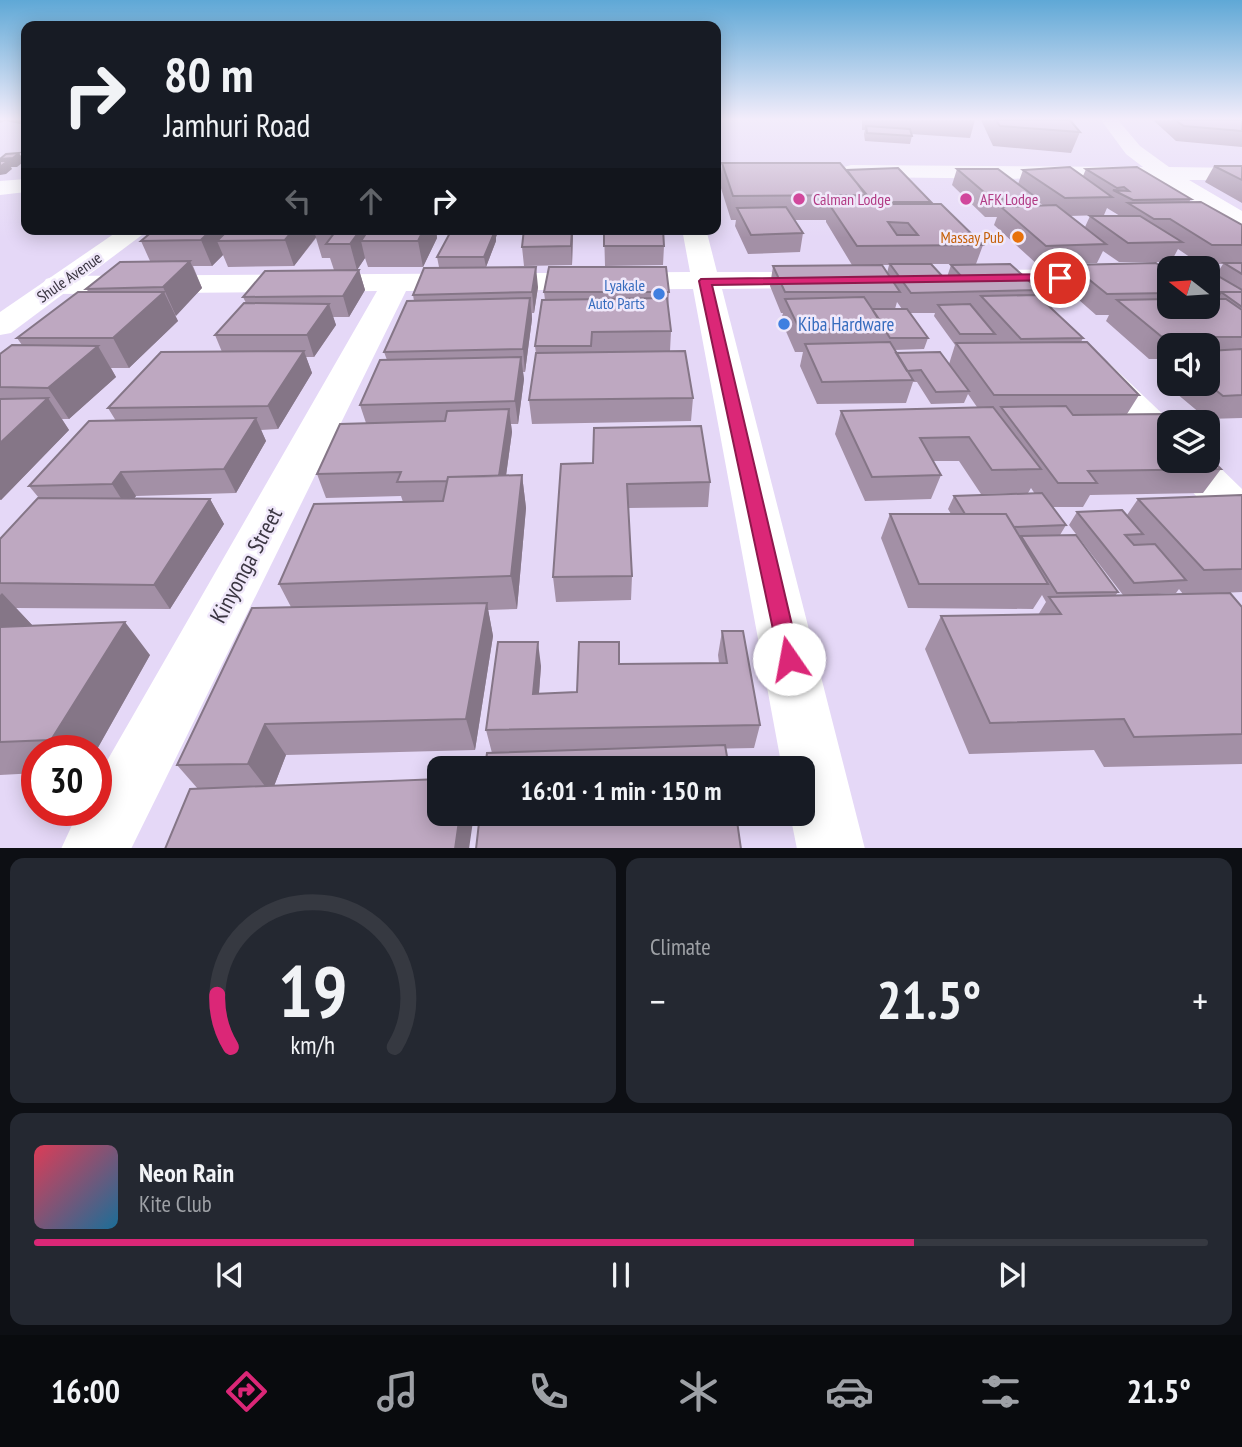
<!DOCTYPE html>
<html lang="en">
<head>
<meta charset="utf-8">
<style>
  :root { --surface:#171b24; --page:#242831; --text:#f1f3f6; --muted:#9ea1a6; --line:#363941; --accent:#db2777 }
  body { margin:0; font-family:"PT Sans Narrow",sans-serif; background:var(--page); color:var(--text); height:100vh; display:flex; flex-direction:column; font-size:26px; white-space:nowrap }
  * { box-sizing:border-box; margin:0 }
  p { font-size:23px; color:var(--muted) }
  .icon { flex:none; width:38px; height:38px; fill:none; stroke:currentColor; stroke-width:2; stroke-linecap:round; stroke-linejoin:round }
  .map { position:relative; height:848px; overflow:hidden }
  .drawer { display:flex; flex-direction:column; gap:10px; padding:10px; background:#0d0f14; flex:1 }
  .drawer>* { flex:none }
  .guide { position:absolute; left:21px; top:21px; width:700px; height:214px; border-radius:14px; box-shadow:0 4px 18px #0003; background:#171b24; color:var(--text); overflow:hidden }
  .needle { width:46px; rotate:287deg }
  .controls { position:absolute; left:1157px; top:256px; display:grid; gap:14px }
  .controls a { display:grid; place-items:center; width:63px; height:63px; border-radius:14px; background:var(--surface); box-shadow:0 4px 18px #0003; font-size:35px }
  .speed { position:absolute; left:21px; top:735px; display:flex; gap:14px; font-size:35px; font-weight:700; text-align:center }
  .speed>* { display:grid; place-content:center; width:91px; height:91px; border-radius:50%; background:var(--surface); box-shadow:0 4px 18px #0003; line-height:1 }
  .speed .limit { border:10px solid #d22; background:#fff; color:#111 }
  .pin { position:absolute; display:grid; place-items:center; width:60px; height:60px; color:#fff; margin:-30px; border:4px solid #fff; border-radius:50%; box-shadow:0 2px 7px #0007 }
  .me { position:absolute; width:77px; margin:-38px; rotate:348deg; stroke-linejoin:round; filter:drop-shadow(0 0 5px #0008) }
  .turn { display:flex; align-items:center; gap:24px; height:147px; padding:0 28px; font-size:32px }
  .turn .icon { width:91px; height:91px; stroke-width:2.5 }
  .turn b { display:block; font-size:49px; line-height:60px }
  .lanes { display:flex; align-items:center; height:66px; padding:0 28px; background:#0003; justify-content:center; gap:35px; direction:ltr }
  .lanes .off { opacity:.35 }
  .big { font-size:52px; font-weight:700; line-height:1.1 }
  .drawer .card { flex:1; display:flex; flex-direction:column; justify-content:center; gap:10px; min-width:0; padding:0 24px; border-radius:14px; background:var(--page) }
  .drawer .dial { align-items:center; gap:0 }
  .dial svg { height:182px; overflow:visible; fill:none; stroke:var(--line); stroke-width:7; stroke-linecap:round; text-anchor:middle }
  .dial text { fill:var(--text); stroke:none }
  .song { display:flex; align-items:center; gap:21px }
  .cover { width:84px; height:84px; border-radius:10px; background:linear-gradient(135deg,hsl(350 70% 55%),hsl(200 70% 35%)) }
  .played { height:7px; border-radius:4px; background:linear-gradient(90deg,var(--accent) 75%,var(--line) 75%) }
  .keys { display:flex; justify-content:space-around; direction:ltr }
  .heat { display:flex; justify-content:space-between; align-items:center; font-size:38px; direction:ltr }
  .drawer .tiles { flex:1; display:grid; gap:10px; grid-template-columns:1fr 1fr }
  .card:last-child { grid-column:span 2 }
  .trip { position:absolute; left:427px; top:756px; width:388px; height:70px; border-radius:14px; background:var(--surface); box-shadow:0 4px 18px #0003; font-weight:700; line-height:70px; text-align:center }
  .dock { display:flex; height:112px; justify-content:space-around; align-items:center; background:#090b0e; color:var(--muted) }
  .dock .icon { width:49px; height:49px }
  .dock .on { color:var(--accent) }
  .dock b { font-size:32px; color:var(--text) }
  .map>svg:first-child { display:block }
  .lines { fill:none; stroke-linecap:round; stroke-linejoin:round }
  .street { fill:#fff; fill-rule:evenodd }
  .secondary { fill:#fff; fill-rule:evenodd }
  .wall { fill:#a390a6; fill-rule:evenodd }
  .shaded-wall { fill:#857687 }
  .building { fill:#bea8c1; stroke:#857687; stroke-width:2; fill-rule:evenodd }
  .route { fill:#db2777; stroke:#8e194d; stroke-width:2 }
  .hotel-dot { fill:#d1479c; stroke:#f0e8fa; stroke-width:2.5 }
  .food-dot { fill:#e8710a; stroke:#f0e8fa; stroke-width:2.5 }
  .shop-dot { fill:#3f7fe0; stroke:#f0e8fa; stroke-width:2.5 }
  .labels { text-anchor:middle; stroke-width:5; stroke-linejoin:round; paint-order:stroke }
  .far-hotel-label { font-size:16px; fill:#b23c85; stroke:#f0e8fa; text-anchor:start }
  .far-food-label { font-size:16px; fill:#c56008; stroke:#f0e8fa; text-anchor:end }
  .far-street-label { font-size:16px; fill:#3b3642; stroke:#f0e8fa }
  .far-shop-label { font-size:16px; fill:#366cbe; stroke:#f0e8fa; text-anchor:end }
  .shop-label { font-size:19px; fill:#366cbe; stroke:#f0e8fa; text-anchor:start }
  .near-street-label { font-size:23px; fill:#3b3642; stroke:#f0e8fa }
</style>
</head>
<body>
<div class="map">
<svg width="1242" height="849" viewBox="0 0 1242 849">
  <rect width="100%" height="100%" fill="#e5d8f7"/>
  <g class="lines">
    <path class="street" d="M1101,120h17l22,26 29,21 73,1v12h-53l53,31v17l-9,-2 -74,-46 -308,-3 -7,-2 -3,-4 3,-4 7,-2 292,2 -17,-13z
      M26,179v13l-26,3v-14z
      M682,229h24l11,43h107l10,2 4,6 -4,6 -10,2 -102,1 143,560h-68l-7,-35h13v-46h-21l-89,-479 -287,2 -275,558h-70l18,-39h17v-30l281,-489 -321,3 -10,-3 -4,-6 4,-6 10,-3 634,-4z
      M1169,269v16l-197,1 -10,-2 -4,-6 4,-6 10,-2z
      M1096,359l12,3 63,60h-2v33l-14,-4 -71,-75 -5,-7 5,-7z
      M1169,456v4h39v-4l34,33v44l-16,-5 -54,-58 -6,-10z"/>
    <path class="secondary" d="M121,229h29l-139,104 -11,2v-23z"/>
  </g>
  <path class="wall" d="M0,120h26v5l-21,-4 -5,2z
    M862,120h113l-5,18 -59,-4 1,2 -2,8 -45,-3 -1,-7 1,-4h-3z
    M981,120h89l10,12 -9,21 -78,-7z
    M1153,120h89v27l-66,-6z
    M722,163l125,9 84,30v2l52,41 -7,19h-44l11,13h4l4,-12 88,25 -2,5 46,43 -2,4 58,53 -12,19 94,55 -18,24 -113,2 -7,12h-31l14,18 -6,10 58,57 -3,4 8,-1 -54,-70 8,-13 50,3 11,-16 104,-4v97l-42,2 42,13v157l-138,3 -10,-17 -125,4 -44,-105 16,-33 97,-1 8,-13 -4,-7 -9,14 -125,-1 -27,-70 9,-24h61l-3,-5 6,-13 81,-2 -4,-6 -3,5 -47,1 -22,-33h-26l8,14 -10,24 -66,2 -30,-67 6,-23 136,-4 -9,-13 -4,9 -33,1 -14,-22h-4l-7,21 -89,1 -17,-38 3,-14h-8l-14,-32 2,-7h-2l-11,-27 3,-20 114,7 2,-8h-37l-26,-43v-2h-32l9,13 -3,19 -52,2 -13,-28 1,-6h-5l-11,-35zM897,302l5,7h-7zM910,313h25l-1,3 21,29 -6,19 -53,-11 -2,-3 30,-1 4,-11zM1179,589l4,5 -44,1 37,-2z
    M1214,166h28v37l-37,-21z
    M957,169l61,15 5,-14 60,6 3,-7 105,30 -2,3 53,23v193l-35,1 -37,-31 3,-5h35v-38h-39v14h-20l-43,-38 3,-6h-13l-34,-30 9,-20 98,7v34h39l8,-31 7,-11h-23l-22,-15 -7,13h-52l-16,-11 -6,12 -59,2 -44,-40 3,-8h-12l-33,-32zM1037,201l7,5h-9zM1107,208l13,8h-30l-5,11 -16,-11 35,-1z
    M155,229h286h-5l1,9 -14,29h-55l-3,-9 -8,12h2l6,20 -16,27h-16l3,8 -22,32h-8l6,16 -34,56 -17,1 5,11 -30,52 -100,3 -2,3h76l14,25 -54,85 -154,-1 17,18 117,29 -54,96h-59v22l-37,2v-236l39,-41 -10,-12 87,-65 -8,-13 114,-56 -7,-17 31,-32 -3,-6 91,-27 -4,-12h-8l-6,-20 -22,28 -66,1 -5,-12 -11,11h-19l9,22 -27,28 3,5 -49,47h-18l5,9 -47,42h-7l7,11 -68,70h-1v-146l22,-9 -5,-7 72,-46 -3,-3 64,-28 -9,-20z
    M451,229h48l-3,8v4l-10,26h-47l-2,-10 35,-27z
    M524,229h61v3l-12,1 -1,32 -48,1 -2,-19z
    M604,229l60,17 -1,19 -58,1z
    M538,287l-4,26h-2v6l-7,53h-2l1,7 -6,45h-7l1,8 -6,44 16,-1 4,33 -9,101 -29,1 5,26 -18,114 -189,5 -12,31 -76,3 -21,-24 114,-158 -12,-23 124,-82 -2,-6 -75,2 -9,-24 49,-51 -6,-18 27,-45 -3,-8 30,-51 -1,-6z
    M544,292h125l-1,15 3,24 -1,20 23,47 -2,23 -159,3 -3,-24 7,-46 -1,-8 10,-46z
    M561,464l149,18 -2,25 -80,1 4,68 -1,24 -75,2 -3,-25z
    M722,631l38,94 -6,23 -262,5 -6,-23 55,-64 -2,28 38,-2 42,-28 100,-1 -1,-8z"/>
  <path class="shaded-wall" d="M19,153l3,5h4v8l-2,1 -2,-4 -5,4h-6l1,2 -6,5 -6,1v-16z
    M212,229h35l-30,12 6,14 -11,11 -11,-26z
    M294,229h24l-4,3 2,5 -22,29 -9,-26z
    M361,229h17l-17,12 4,17 -8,12 -7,-26z
    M424,229h12l1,9 -14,29 -5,-26z
    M494,229h5l-3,8v4l-10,26 -2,-10 10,-25z
    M572,229h1l-1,36 -1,-19z
    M190,261l12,27 -26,28 -13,-29z
    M536,267l2,20 -4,26 -2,-21z
    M359,270l6,20 -16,27 -6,-21z
    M164,292l14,29 -49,47 -16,-30z
    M530,298l2,21 -7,53 -2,-23z
    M329,304l7,21 -22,32 -7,-22z
    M98,346l18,31 -47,42 -21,-31z
    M304,351l8,22 -34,56 -10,-23z
    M521,357l3,22 -6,45 -3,-23z
    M48,398l21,32 -68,70 -1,-1v-56z
    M509,409l3,23 -10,72 -4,-24z
    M256,418l10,23 -30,52 -12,-24z
    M121,472l15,24 -9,12 -15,-24z
    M522,475l4,33 -9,101 -6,-33z
    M210,499l14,25 -54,85 -16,-24z
    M2,593l31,33 -33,29v-60z
    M487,603l6,33 -18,114 -9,-31z
    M125,622l25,33 -54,96h-34l-11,-11z
    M538,642l3,24 -4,51 -4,-23z
    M265,724l21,31 -15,39 -23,-30z
    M460,814h14l-5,35h-14z"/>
  <path class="building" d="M996,120h74l10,12 -80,-6z
    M1175,120h67v11l-58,-5z
    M866,126l44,3 2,7 -45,-3z
    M19,153l-6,5 -13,1 6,-5z
    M26,153v5h-7z
    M0,161h8l-7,5h-1z
    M722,163h118l27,32 -134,1z
    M1214,166h28v14z
    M1070,167l42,30 -47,1 -42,-28z
    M1137,167l54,32 -58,1 -20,-10 16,1 -5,-4 -7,1 -31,-19z
    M898,168l33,34h-60l-24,-32z
    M957,169h41l40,30h-46z
    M1201,202l41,23v20h-30l-42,-26h-16l-26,-16z
    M829,204h112l42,41 -126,1zM888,222l20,1 10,12h-21z
    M1056,205l50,39 -60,2 -45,-39z
    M786,207l17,26 -52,2 -14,-27z
    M1090,216h50l42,26 -54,1z
    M155,229h57l-11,11 -60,1z
    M229,229h65l-9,11 -68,1z
    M317,229h44l-11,15h-24l9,-12h-21z
    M369,229h55l-6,12h-57z
    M524,229h48l-1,17 -49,1z
    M604,229h59l1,17h-60z
    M451,231h44l-11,26h-47z
    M190,261l-27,26 -77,2 34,-27z
    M1156,263l13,9v21l-62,1 -36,-29z
    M1224,263h18v11z
    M890,264h41l12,13h19l-11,-12 59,-1 29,26 -128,3z
    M882,265l18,27h-115l-12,-26z
    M536,267l-4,25 -119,3 11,-27z
    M549,267h117l3,25h-125z
    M359,270l-16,26 -100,1 22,-26z
    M1208,272h3l31,18v2h-21l-4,7h-9z
    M78,292h86l-51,46h-96z
    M1221,292h21v15z
    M1037,295l46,43 -62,1 -40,-43z
    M864,297l21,31 -85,2 -15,-31z
    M530,298l-7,51 -139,3 23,-51z
    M667,298l4,33 -79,1 -1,14h-56l7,-46z
    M1169,299v7h39v-7h18l16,11v27h-80l-45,-37z
    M244,303l85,1 -22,31h-92z
    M970,304l25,30h-35l-22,-29z
    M872,309h35l21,29h-38z
    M890,342l23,38 -91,2 -17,-38z
    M1087,342l52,53h-145l-38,-52z
    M12,345l86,1 -50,42 -48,-1v-33z
    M1242,349v46l-19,1 -16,-13 1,-32z
    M304,351l-36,55 -160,2 53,-56z
    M685,351l8,47 -164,2 7,-47z
    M940,352l29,39 -33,1 -15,-22 -14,1 -11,-18z
    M521,357l-6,44 -155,4 20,-45z
    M48,398l-48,45v-44z
    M1066,406l7,9 91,-1 8,8h-3v38h39v-4l13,13 -133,2 9,12h-39l-57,-76z
    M993,407l48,62 -49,1 -23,-33 -49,1 21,37 -69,2 -31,-66z
    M509,409l-10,67 -51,1 -1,4 -50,1 4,-10 -84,2 23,-50 105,-3 2,-10z
    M256,418l-32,51 -103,3 -9,12 -83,2 60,-65z
    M701,426l9,56 -83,2 5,92 -79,1 8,-113 32,-1 1,-35z
    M522,475l-11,101 -232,8 35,-80 129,-3 5,-24z
    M1042,493l24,32 -52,2 -8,-13h-41l-11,-18z
    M1242,495v74l-38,1 -66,-71z
    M38,498l172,1 -56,86 -154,-2v-44z
    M1122,510l21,24 -18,1 9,10 21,-1 31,36 -52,3 -57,-71z
    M890,514h116l42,70h-129z
    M1076,535l42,57 -61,1 -36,-57z
    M1230,593l12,14v127l-108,3 -10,-18 -134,4 -49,-107 120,-2 -12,-17z
    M487,603l-21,116 -201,5 -17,40 -71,1 75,-157z
    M125,622l-74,118 -51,2v-115z
    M722,631h21l17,94 -274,5 12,-88h40l-5,52 44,-2 2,-50h40v22l108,-1z
    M725,745l4,23h-244l2,-15z
    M439,779v35h21l-5,35h-290l25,-60z
    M480,814h256l5,35h-265z"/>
  <linearGradient id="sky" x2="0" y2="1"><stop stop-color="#5fa8d6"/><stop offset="0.5" stop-color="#f3edfb"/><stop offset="1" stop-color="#f3edfb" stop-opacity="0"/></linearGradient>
  <rect width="1242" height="238" fill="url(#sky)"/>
  <path class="route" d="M1060,274l4,1v5l-352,5 88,374 -3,8 -8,3 -8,-3 -82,-386 2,-2z"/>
  <g class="hotel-dot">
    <circle cx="799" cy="199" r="7"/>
    <circle cx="966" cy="199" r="7"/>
  </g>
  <circle class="food-dot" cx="1018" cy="237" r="7"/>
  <g class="shop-dot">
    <circle cx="659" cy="294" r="7"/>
    <circle cx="784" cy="324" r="7"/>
  </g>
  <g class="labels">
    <g class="far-hotel-label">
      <text x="813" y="205">Calman Lodge</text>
      <text x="980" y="205">AFK Lodge</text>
    </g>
    <g class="far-food-label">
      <text x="1004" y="243">Massay Pub</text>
    </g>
    <g class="far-street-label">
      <text transform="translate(69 277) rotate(-35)" y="6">Shule Avenue</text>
    </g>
    <g class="far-shop-label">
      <text x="645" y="291">Lyakale<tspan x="645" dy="18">Auto Parts</tspan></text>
    </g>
    <g class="shop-label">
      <text x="798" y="331">Kiba Hardware</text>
    </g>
    <g class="near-street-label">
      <text transform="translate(246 565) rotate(-62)" y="8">Kinyonga Street</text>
    </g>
  </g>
</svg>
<div class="controls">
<a><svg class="needle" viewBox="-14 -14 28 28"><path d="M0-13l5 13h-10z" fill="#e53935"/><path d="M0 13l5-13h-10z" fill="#9ea1a6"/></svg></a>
<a><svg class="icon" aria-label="sound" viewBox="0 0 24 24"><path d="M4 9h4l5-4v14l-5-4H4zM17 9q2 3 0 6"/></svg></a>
<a><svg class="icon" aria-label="layers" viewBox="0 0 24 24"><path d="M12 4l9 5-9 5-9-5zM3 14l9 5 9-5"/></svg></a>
</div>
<div class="speed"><div class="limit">30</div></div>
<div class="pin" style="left:1060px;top:278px;background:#d93025"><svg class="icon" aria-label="arrive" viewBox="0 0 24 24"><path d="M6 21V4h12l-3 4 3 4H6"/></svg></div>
<svg class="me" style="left:789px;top:659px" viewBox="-20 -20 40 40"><circle r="19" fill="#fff"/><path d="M0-13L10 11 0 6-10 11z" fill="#db2777"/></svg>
<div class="trip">16:01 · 1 min · 150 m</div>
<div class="guide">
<div class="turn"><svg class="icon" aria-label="right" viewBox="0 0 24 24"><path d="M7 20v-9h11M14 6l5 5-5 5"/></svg><div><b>80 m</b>Jamhuri Road</div></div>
<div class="lanes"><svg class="icon off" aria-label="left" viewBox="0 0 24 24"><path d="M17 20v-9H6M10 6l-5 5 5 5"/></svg><svg class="icon off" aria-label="ahead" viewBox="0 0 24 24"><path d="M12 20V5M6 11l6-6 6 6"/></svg><svg class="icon" aria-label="right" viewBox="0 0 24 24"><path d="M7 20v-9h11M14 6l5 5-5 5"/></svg></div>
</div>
</div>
<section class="drawer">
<div class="tiles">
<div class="card dial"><svg viewBox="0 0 100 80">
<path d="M14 69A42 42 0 1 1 86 69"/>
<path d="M14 69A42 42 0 0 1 8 46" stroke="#db2777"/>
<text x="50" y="56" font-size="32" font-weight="700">19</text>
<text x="50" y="72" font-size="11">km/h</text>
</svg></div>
<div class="card"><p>Climate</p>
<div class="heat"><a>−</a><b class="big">21.5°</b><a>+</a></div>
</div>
<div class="card">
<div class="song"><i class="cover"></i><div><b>Neon Rain</b><p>Kite Club</p></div></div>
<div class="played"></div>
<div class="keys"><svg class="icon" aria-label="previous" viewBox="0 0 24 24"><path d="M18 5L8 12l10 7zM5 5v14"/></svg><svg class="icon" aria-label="pause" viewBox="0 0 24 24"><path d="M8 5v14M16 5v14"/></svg><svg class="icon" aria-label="next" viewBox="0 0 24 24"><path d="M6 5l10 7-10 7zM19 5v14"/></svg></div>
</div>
</div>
</section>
<nav class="dock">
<b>16:00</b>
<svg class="icon on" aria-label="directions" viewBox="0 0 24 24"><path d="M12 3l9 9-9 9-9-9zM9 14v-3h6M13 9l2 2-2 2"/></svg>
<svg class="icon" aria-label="music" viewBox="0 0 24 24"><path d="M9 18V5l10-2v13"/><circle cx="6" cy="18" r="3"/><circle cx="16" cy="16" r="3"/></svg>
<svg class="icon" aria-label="phone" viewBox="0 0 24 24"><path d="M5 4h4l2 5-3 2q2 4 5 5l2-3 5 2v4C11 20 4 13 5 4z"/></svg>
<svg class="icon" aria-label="climate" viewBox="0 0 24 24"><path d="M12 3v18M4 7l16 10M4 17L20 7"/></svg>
<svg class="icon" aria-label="car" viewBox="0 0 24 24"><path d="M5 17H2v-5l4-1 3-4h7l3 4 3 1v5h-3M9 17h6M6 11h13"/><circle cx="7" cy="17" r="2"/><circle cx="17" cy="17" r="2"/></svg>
<svg class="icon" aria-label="filters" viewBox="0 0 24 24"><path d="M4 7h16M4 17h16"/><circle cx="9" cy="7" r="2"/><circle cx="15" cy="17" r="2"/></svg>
<b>21.5°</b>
</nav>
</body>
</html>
